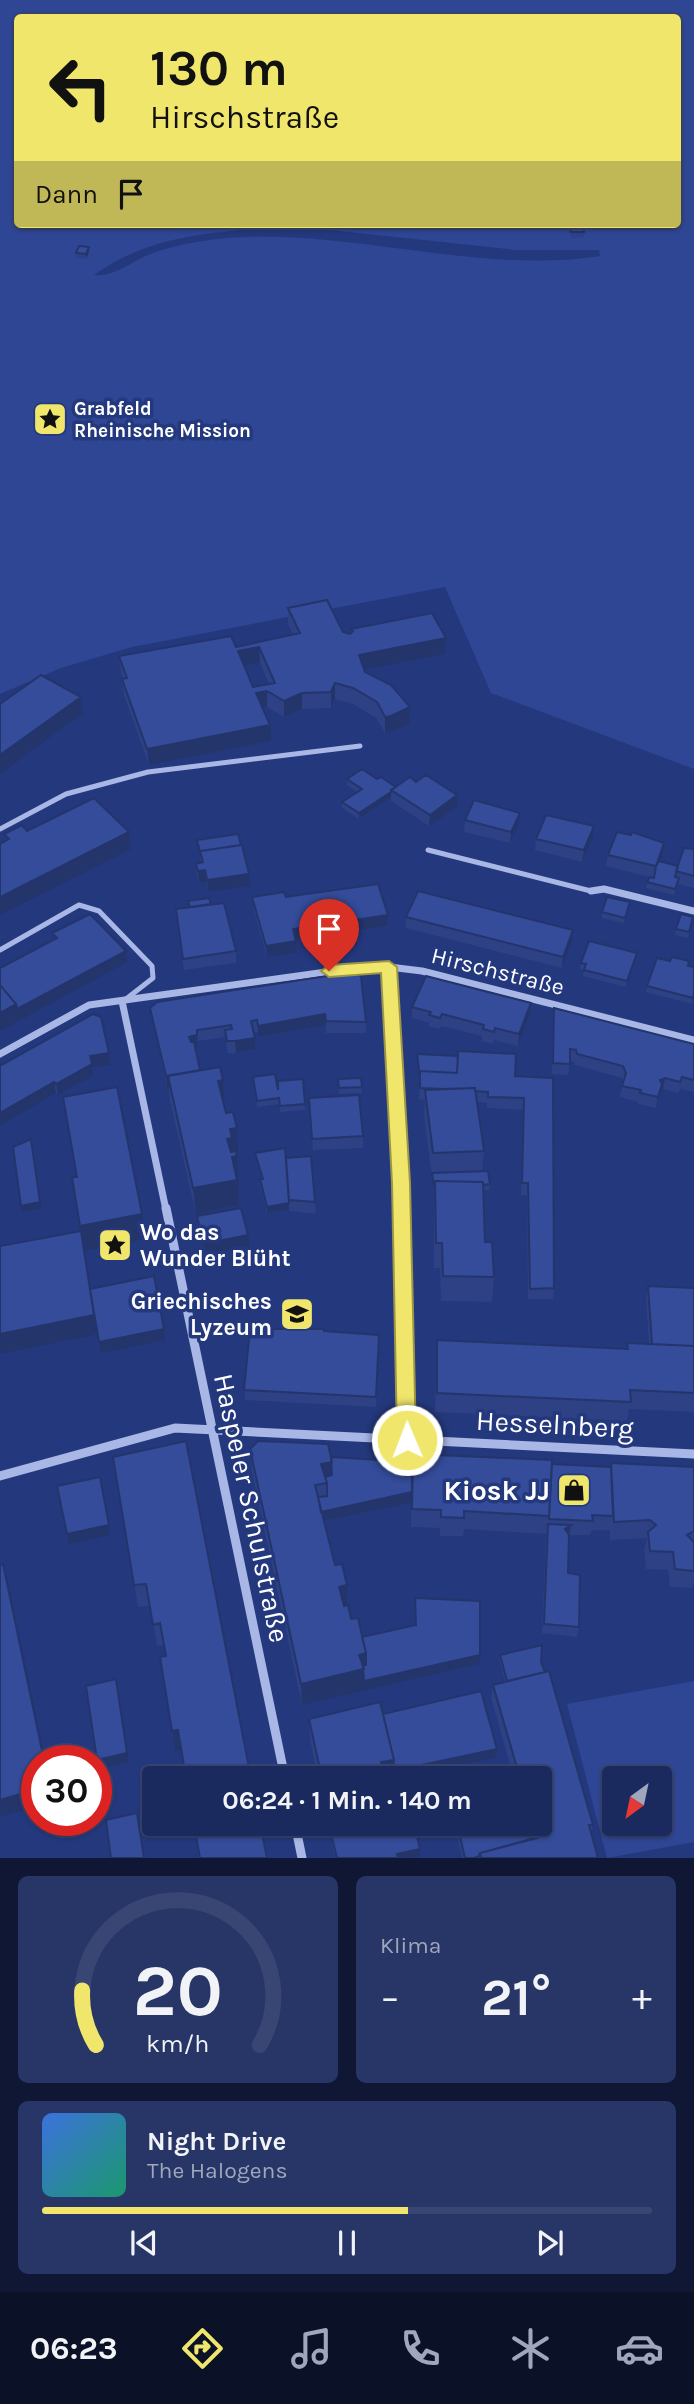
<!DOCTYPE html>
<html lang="de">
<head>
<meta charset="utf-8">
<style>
  :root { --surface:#1b2a5e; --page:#283667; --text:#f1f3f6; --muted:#a0a7bc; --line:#394673; --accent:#f0e66c }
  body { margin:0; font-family:Karla,sans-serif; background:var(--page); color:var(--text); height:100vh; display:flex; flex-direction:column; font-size:26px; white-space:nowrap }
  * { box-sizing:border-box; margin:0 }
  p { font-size:23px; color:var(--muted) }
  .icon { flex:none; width:38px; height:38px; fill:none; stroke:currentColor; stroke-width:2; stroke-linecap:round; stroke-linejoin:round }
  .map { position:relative; height:1858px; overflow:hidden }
  .drawer { display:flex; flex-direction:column; gap:18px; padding:18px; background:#0f1734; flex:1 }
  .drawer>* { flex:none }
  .guide { position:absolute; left:14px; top:14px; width:667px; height:214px; border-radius:7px; box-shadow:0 2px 5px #0004,0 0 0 2px var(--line); background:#f0e66c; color:#111; overflow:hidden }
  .needle { width:46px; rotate:213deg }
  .fabs { position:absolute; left:602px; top:1766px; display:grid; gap:14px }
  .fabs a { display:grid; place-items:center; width:70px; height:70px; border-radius:7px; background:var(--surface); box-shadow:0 2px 5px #0004,0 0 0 2px var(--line); font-size:35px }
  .speed { position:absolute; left:21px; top:1745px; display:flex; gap:14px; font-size:35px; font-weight:700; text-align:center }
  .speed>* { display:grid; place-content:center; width:91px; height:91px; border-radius:50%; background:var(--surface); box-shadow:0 2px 5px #0004,0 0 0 2px var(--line); line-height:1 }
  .speed .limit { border:10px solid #d22; background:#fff; color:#111 }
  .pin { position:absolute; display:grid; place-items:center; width:60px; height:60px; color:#fff; margin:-72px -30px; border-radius:50% 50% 50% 0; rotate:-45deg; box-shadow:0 0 7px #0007 }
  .pin .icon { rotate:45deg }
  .me { position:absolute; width:77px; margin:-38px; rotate:359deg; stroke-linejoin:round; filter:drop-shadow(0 0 5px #0008) }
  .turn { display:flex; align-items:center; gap:24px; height:147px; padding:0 21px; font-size:32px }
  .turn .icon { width:91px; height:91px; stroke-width:2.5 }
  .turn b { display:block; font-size:49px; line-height:60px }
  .then { display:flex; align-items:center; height:66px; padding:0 21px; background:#0003; gap:14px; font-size:26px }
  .big { font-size:52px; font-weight:700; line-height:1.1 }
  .drawer .card { flex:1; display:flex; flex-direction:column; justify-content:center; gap:10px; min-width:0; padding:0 24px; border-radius:10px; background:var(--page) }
  .drawer .dial { align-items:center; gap:0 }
  .dial svg { height:182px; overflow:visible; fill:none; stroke:var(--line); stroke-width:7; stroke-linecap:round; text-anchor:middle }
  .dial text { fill:var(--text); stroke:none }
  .song { display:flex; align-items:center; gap:21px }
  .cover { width:84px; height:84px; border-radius:10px; background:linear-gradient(135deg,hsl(220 70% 55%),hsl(160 70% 35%)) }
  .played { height:7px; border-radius:4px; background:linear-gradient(90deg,var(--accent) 60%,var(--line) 60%) }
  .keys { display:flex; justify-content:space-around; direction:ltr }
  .heat { display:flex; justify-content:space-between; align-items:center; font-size:38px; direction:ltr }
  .drawer .tiles { flex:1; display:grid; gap:18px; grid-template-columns:1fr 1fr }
  .card:last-child { grid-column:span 2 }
  .trip { position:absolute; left:142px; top:1766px; width:410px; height:70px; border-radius:7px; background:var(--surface); box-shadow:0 2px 5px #0004,0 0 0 2px var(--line); font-weight:700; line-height:70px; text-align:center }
  .menu { display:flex; height:112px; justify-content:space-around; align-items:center; background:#0b1126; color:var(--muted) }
  .menu .icon { width:49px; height:49px }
  .menu .selected { color:var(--accent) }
  .menu b { font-size:32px; color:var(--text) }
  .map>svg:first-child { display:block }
  .green { fill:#2e4694; fill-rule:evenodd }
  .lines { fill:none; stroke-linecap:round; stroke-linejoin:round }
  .service { stroke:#a8b7e5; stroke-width:5 }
  .minor-far1 { stroke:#a8b7e5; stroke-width:7 }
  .minor { stroke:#a8b7e5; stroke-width:9 }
  .wall { fill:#2d4184; fill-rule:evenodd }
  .shaded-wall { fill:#24356c }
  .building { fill:#344c9a; stroke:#24356c; stroke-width:2; fill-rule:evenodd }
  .route { fill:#f0e66c; stroke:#9c9646; stroke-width:2 }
  .labels { text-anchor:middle; stroke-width:7; stroke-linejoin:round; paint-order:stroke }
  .far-poi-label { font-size:19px; font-weight:bold; fill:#fff; stroke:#24387d; text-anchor:start }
  .street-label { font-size:23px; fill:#fff; stroke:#24387d }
  .poi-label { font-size:23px; font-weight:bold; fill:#fff; stroke:#24387d; text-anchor:start }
  .near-street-label { font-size:28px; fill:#fff; stroke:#24387d }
  .near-poi-label { font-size:28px; font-weight:bold; fill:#fff; stroke:#24387d; text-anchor:end }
</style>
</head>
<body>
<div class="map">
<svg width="694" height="1858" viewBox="0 0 694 1858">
  <rect width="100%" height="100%" fill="#24387d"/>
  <path class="green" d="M0,0h694v769l-203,-76 -46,-106 -313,60 -71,21 -61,26zM18,18h659v206h-659zM270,228h41l205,22h83l1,6c-113,18 -237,-23 -353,-19 -32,1 -69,6 -99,18 -19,8 -34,22 -54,20 52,-38 114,-43 176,-47z
    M694,1681v161l-87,16 -40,-154zM660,1778v46h-46v-46z"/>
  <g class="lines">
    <path class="service" d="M0,829l66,-35 82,-22 212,-26
      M428,850l163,41
      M0,950l79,-45 20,6 53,55 1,12 -27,21"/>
    <path class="minor-far1" d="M591,891l13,-2 90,22
      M389,967l13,243
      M122,1001l44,209
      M0,1054l89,-49 266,-37 34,-1 33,4 272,69"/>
    <path class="minor" d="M166,1208l119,570
      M402,1208l5,232
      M0,1476l175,-48 519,26
      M295,1824l7,34"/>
  </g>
  <path class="wall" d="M568,224h15l1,13 -13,1z
    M89,252l-3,7 -10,-1v-5z
    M288,608l62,26 1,-5 94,25 -81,16 45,54 -18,8 -6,1 -9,-15 -23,-14 -18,-5 -4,9 -29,1 -18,8 -17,-10 -4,1 8,33 -122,24 -25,-70 -2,-16h1l-2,-7 -2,-16 117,-9 57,-12 -5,-11zM260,663l9,21 -16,3 -8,-21z
    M347,779h30l19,8 20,-5 41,13v12l-28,19 -38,-25v-4l-32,22 -17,-11v-6l15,-10 -10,-7z
    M465,820l54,4 -9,19 -46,-11z
    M593,838l-11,24 -47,-12 1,-11z
    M197,840l53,46 -42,6 -2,-10 -7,1 -2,-8 -1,-11 5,-1z
    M664,843l-1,11 -3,8 18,4 16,-17v39l-16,-4 -4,11 -28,-7 1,-6 3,-5 -44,-11 2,-11z
    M252,897h34l102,18 -1,11 -91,14 1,13 -30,4 -14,-49z
    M188,901l23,3 25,47v12l-52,7 -8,-61 13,-1z
    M630,902l-6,21 -22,-5v-6z
    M406,917l167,13 -1,11 -10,27 -156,-40z
    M693,917l-5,21 -13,-3 1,-6z
    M636,959l-10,28 -43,-11 1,-6 -4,-1 1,-6z
    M647,986l47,9 -2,9 -46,-12z
    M531,1003l-1,11 -12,32 -24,-6 -1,4 -11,-3v-5l-41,-10 -1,3 -11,-2v-4l-17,-5v-11z
    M150,1008l216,14v11h-40v-8l-68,12v-5h-5l2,17 -19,4h-8l-3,-16 -27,4v5l-2,1 4,23 23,10 2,26h-1l14,47h-2l3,52 -43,9 -26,-113 -1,-14 -2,1 -15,-69z
    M554,1008l140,36v48l-14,-3 -2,4 -15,-4 -2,1 -5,18 -18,-4v-2l-18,-5 3,-15 -1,-4 -47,-13 -1,-3 -4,-1 -2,14 -16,-1 1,-55z
    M417,1054l98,22 38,2 1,210 -1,11h-25l-1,-104h-6l2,-85 -36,-2v-5l-10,-1 7,49 -2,20 8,13 -1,6h-6l2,52 9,35 -2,25 -51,-1 -1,-33h-6v-76l-10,-76 1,-16 -6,-1 1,-17z
    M110,1065l-18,3 2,7 -36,20 -2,-2 -56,33v-60z
    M253,1077l25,13 25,-11 2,31 -25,2v-8l-23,3z
    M361,1078l1,15 -23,1 -1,-15z
    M309,1098l54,38v12l-50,2z
    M255,1153l31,14 29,35 1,12 -26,-3 -1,-2 -22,4 -7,-28v-6h2l-6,-20z
    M197,1216l52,31 -45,8 -6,-28z
    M648,1286l46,2v124l-65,-3 -2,12 -192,-9 2,-72 189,9 1,-6 22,1 -3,-47z
    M324,1331l55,4 -3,72 -131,-7 -1,-10z
    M186,1441l-5,309 -6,2 -15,-95 6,-1 -2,-11 -7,1 -7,-40 -12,1 -25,-150z
    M250,1449l81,8 81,5 140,2 59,3v-4l83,4v113l-2,8 -22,-1 -2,-17 -22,-1 -2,-19 3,-11 -1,-1 -36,2v-10h-18l-2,5h-21l-1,38 11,54 -2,10 -35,-4 4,-99 -82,-5 -1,7h-23v-8l-29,-1v-24l-87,18 11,44 16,54 11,18 53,-12v-27l64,66 -177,41 -50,-233z
    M500,1655l41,7 52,163 -2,8 7,25h-136l-5,-22 1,-8 16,-4h65v-46h-25l-23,-80 2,-13 12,-3 -6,-23z
    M383,1714l114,35 -2,9 -93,20h-84l-8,-38 -1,-21z
    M328,1824h86l6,33 -85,1z"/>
  <path class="shaded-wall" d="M89,247v5l-3,7v-5z
    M446,638l-1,16 -86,17v-16z
    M259,647l1,16 -21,4 -1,-16z
    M335,683v16l-4,9v-16z
    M267,691v16l-10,2 -1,-16z
    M302,693v16l-18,8v-16z
    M81,697l2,16 -83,61v-19z
    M410,707l-1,17 -18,8 -6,1v-16z
    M270,725l1,16 -122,24 -2,-16z
    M391,792v5l-32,22v-6z
    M457,795v12l-28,19 1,-11z
    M520,813l-1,11 -9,19 1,-11z
    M594,826l-1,12 -11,24 2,-12z
    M129,832l2,17 -131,66v-18z
    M664,843l-1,11 -9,24 2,-12z
    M205,870l1,12 -7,1 -1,-12z
    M249,874l1,12 -42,6 -1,-12z
    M388,915l-1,11 -94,14v-11z
    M573,930l-1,11 -10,27 1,-11z
    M296,941l1,12 -30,4 -1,-11z
    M126,951l1,11 -127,69v-18z
    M637,953l-1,6 -10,28 1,-6z
    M531,1003l-1,11 -12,32 1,-12z
    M325,1014l1,11 -68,12v-11z
    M197,1035l1,11 -8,2 -1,-11z
    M255,1038v11l-19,4 -1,-12z
    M109,1053l1,12 -18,3 2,7 -36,20 -2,-11 34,-28z
    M166,1076h2l1,11 -2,1z
    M665,1078l-2,11 -2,1 -5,18 4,-28z
    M223,1080l2,26h-5l-2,-25z
    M54,1082l2,11 -56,33v-13z
    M237,1128l1,25 -5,1 4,2 2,49 -43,9 -3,-26 34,-49 3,-10z
    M32,1145l9,63 -19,4 -1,-6z
    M289,1203v6l-22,4v-6z
    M142,1214l3,25 -61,12 14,83 -98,20v-20l94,-19 -14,-89z
    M248,1235l1,12 -45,8 -1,-11z
    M164,1329l1,11 -64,13 -2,-11z
    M332,1462l1,23 -6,-2 -6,-19z
    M100,1477l10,58 -41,9 -2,-10z
    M412,1493l-1,10 -93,19v-10z
    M571,1525l-2,10 -4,-6z
    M3,1564l5,18 37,178h-1z
    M347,1585v22l-7,2 -1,-22z
    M366,1653l114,2 -1,9 -177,41 -1,-21 58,-29z
    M118,1688l11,74 -30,7 -2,-9z
    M178,1730l3,20 -6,2 -3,-21z
    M497,1749l-2,9 -93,20h-21v-16l13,-2z
    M37,1789v17l-37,11v-17z
    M331,1824h61l-61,9z
    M420,1849v8l-23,1v-4z"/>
  <path class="building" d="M570,226h13l1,6h-13z
    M79,246l10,1 -3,7 -10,-1z
    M327,600l16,32 7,2 3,-3 -2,-2 81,-16 14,25 -87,17 6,17 26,13 19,22 -19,9 -6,1 -8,-15 -24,-14 -18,-5 -4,9 -29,1 -18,8 -17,-10 -11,2 14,32 -123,24 -25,-70 5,-1 -8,-22 112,-20 5,11 64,-14 -12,-25zM259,647l16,36 -22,4 -15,-36z
    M41,675l40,22 -81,58v-51z
    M362,769l15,10 4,-2 15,10 -5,3v2l-32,21 -17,-11 20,-13 -15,-10z
    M426,775l31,20 -27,20 -39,-25 19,-13 6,5z
    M94,798l35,34 -129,65v-53l9,-5 -5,-5 18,-9 5,6z
    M474,800l46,13 -9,19 -46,-12z
    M546,815l48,11 -10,24 -48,-11z
    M617,832l14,3 1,-3 32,11 -8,23 -48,-11z
    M238,834l3,11 -41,6 1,5 -4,-16z
    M242,845l7,29 -42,6 -2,-10 -7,1 -2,-7 7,-2 -3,-11z
    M684,848l10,1v27l-18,-5z
    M659,861l19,5 -3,11 4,1 -4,11 -28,-7 3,-5 4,1 2,-12z
    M378,884l10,31 -95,14 3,12 -30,5 -14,-49 32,-5 2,5z
    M418,891l155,39 -10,27 -157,-40z
    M607,897l23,5 -5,16 -23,-6z
    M209,898l2,6 -21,3 -2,-6z
    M224,903l12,48 -53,8 -7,-50z
    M90,914l36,37 -109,58 -1,-5 -16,-19v-17l57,-30 -5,-5z
    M681,914l12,3 -4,15 -13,-3z
    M589,941l48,12 -10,28 -43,-11 2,-6 -5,-1z
    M672,957l17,4 -1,5 6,1v26l-1,5 -46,-12 10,-28 13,3z
    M353,972l8,4 5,46 -40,-1 -1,-7 -67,12 -1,-6 -6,1 4,17 -20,3h-8l-2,-11 7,-1 -1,-4 -34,5v5l-8,2 2,5h3l6,28 -34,6 -16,-68 7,-6z
    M426,976l105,27 -12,31 -24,-6 -1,4 -11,-3 1,-4 -42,-11 -2,4 -11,-3 2,-3 -19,-5z
    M0,985l16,19 -16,9z
    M554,1008l140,36v36l-12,-3 -2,5 -15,-4 -5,2 2,4 -4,13 -18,-4 1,-3 -19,-4 4,-13 -3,-7 -46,-12 -1,-4 -6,-1v15l-17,-1z
    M93,1014l8,3 8,36 -19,3 2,8 -36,20 -2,-2 -54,31v-47z
    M458,1051l58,3 -1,22 38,2 1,210 -24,1 -2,-106h-6l2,-85 -36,-1v-5l-13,-1v-3l-31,1 -24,-1v-17l37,2z
    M417,1054l41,2 -1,17 -37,-2v6z
    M220,1067l3,13 -5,1 8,32 7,-1 4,16 -7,1 2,9 -5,1 4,13 5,-1 1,5 -5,1 5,23 -44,8 -25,-112z
    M275,1074l3,16v-9l25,-2 2,25 -25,2 -1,-8 -22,3 -4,-24z
    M361,1078l1,9 -23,1 -1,-9z
    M117,1087l25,127 -62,12 -8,-49h5l-14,-80z
    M475,1088l9,63 -51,2 -8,-63z
    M359,1095l4,41 -51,3 -3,-41z
    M31,1139l9,63 -19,4 -8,-59z
    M285,1148l4,55 -22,4 -7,-28h3l-8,-26z
    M311,1156l4,46 -26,-2 -3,-42z
    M488,1171l2,13 -7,1v-3l-48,-1 -1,6 -2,-14z
    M435,1181l48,1 2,60h7l2,35 -51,-1 -1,-33h-6z
    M241,1208l7,27 -45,9 -6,-28z
    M81,1231l13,84 -94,19v-88z
    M154,1276l10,53 -65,13 -9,-53z
    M648,1286l46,2v58l-42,-2z
    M250,1329h74v2l55,4 -3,62 -132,-7z
    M437,1340l191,9 -1,-6 67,3v47l-64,-3 1,12 -194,-9z
    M186,1441l65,337h-65l-8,-48 -6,1 -12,-74 6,-1 -6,-33 -7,2 -7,-41 -12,1 -21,-128z
    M258,1441l70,3 4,18 -11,2 6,19 -12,2 20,80 7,-1 5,21 -8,2 5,19 4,-1 3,14 7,-1 8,35 -7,2 5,14 -63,15 -51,-235z
    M413,1454l139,6 -3,56 -85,-5v7l-23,-1v-7l-29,-1z
    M331,1457l81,5v30l-91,20 -3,-15 9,-1v-13l-2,-6 7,-2z
    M611,1463l83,4v64l-7,4 7,7v29l-19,-2 -2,-17 -23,-1 -2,-19 8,-7 -6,-5 -36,2z
    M552,1464l59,3 2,49 -21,-1 1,6 -44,-2z
    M100,1477l9,48 -42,9 -10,-48z
    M548,1524l23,1 -6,4 4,6 -1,38 12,2 -1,52 -35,-3z
    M3,1564l41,196h-7v29l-37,11v-235z
    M415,1598l65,3v54l-116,26 -1,-15 3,-1v-12l-4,-16 54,-12z
    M542,1645l-1,17 4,10 -38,9 -7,-26z
    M549,1671l44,154h-4l9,33h-117l-1,-5 57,-15 -5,-14h7v-46h-19l-27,-93z
    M116,1679l11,74 -30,7 -11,-74z
    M481,1691l16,58 -104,22 1,-11 -11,-46z
    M380,1702l14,58 -13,2 4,16h-63l-13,-59z
    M137,1813l7,45h-33l-5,-38z
    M194,1824h66l7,34h-67z
    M370,1824h44l6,25 -23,5 1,4h-61l-6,-25z
    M474,1824h57l4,14 -55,15 -1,3 -5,2h-9l-7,-30z"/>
  <path class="route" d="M389,961l8,6 13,216 6,257 -2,6 -7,3 -8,-3 -2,-6 -5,-257 -11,-210 -52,4 -8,-6 8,-6z"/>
  <defs>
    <g id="sight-square" transform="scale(1.75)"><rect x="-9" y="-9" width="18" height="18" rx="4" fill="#f0e66c" stroke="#24387d"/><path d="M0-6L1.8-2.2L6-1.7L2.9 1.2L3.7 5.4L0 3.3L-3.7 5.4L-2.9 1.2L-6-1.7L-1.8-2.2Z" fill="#111"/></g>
    <g id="school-square" transform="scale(1.75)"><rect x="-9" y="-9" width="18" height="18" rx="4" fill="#f0e66c" stroke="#24387d"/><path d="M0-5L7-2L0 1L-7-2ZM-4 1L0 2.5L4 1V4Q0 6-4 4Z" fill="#111"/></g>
    <g id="shop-square" transform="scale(1.75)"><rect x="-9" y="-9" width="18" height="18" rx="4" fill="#f0e66c" stroke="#24387d"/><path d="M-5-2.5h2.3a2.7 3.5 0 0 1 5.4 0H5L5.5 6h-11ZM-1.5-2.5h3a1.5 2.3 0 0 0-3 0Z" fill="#111"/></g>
  </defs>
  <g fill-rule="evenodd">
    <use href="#sight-square" x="50" y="419"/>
    <use href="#sight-square" x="115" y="1245"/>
    <use href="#school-square" x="297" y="1314"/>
    <use href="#shop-square" x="574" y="1490"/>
  </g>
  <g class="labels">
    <g class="far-poi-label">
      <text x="74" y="415">Grabfeld<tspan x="74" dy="22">Rheinische Mission</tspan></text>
    </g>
    <g class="street-label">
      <text transform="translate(498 971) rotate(14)" y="8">Hirschstraße</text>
    </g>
    <g class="poi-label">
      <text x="140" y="1240">Wo das<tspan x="140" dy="26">Wunder Blüht</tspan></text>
      <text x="272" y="1309" text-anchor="end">Griechisches<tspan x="272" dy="26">Lyzeum</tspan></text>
    </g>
    <g class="near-street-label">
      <text transform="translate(555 1424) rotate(3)" y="10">Hesselnberg</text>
      <text transform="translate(252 1508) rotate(78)" y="10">Haspeler Schulstraße</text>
    </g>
    <g class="near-poi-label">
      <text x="550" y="1500">Kiosk JJ</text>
    </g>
  </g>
</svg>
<div class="fabs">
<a><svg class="needle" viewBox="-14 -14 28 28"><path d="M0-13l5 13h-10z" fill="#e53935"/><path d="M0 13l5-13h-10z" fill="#a0a7bc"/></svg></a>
</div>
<div class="speed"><div class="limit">30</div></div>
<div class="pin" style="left:329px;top:971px;background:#d93025"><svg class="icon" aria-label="arrive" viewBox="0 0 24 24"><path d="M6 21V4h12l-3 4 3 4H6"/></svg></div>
<svg class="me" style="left:407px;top:1440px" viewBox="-20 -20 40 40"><circle r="17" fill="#f0e66c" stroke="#fff" stroke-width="3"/><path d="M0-11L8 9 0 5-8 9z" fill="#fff"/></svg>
<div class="trip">06:24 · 1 Min. · 140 m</div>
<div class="guide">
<div class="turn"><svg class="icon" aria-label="left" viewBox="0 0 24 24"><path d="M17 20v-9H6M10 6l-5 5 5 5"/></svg><div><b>130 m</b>Hirschstraße</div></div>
<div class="then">Dann<svg class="icon" aria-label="arrive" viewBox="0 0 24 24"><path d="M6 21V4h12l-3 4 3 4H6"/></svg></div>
</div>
</div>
<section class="drawer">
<div class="tiles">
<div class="card dial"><svg viewBox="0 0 100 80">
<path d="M14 69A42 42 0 1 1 86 69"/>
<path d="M14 69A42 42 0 0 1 8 45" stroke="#f0e66c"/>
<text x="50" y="56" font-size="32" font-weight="700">20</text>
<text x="50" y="72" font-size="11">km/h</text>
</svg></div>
<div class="card"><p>Klima</p>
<div class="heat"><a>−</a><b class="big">21°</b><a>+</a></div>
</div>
<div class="card">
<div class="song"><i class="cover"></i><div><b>Night Drive</b><p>The Halogens</p></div></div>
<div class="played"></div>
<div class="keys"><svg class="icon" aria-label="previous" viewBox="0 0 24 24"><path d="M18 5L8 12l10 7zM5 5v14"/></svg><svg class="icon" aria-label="pause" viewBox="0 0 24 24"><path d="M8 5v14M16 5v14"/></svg><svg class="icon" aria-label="next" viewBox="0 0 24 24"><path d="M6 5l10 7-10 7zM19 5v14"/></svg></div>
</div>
</div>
</section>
<nav class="menu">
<b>06:23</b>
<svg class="icon selected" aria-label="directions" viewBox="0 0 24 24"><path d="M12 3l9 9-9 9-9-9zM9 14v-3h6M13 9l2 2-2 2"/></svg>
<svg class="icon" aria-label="music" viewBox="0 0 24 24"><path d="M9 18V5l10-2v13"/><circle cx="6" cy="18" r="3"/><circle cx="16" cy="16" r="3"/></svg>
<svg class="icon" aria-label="phone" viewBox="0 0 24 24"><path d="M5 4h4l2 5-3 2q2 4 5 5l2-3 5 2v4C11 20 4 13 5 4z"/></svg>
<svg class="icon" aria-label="climate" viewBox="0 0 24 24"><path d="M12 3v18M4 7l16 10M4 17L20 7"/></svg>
<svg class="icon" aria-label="car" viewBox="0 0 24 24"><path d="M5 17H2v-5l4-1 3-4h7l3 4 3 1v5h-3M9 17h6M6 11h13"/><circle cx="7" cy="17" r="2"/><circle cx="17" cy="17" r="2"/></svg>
</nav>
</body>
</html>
